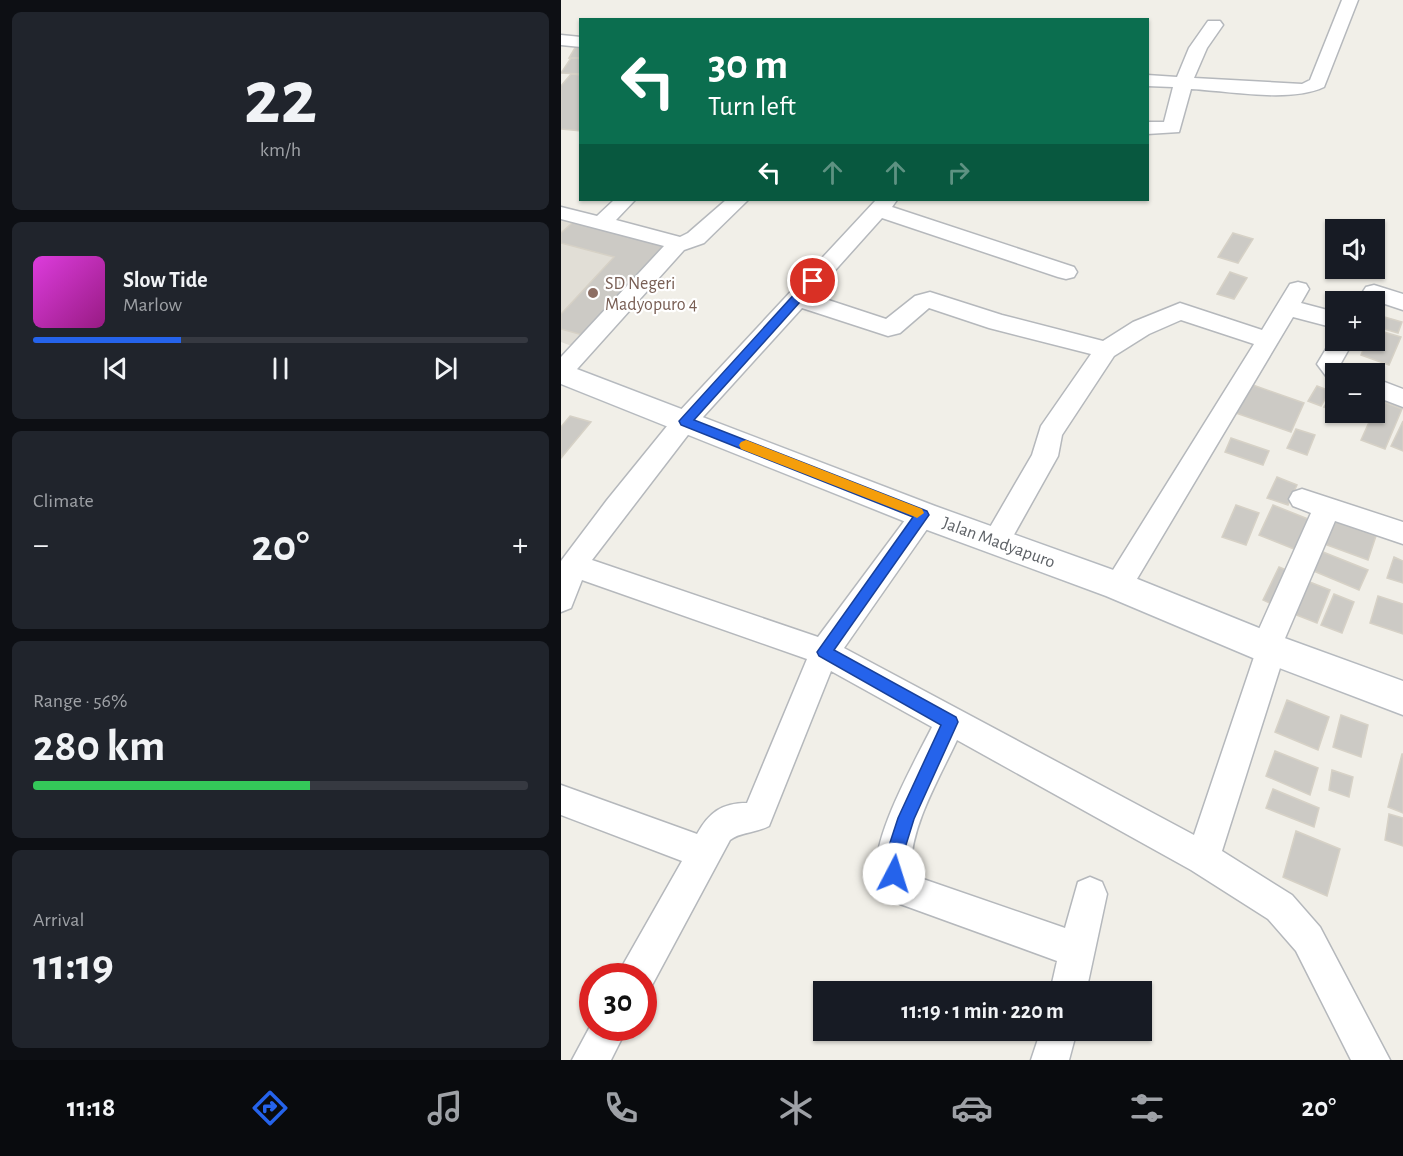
<!DOCTYPE html>
<html lang="en">
<head>
<meta charset="utf-8">
<style>
  :root { --surface:#171b24; --page:#20242c; --text:#f1f3f6; --muted:#9ea1a6; --line:#363941; --accent:#2563eb }
  body { margin:0; font-family:"Alegreya Sans",sans-serif; background:var(--page); color:var(--text); height:100vh; display:flex; flex-direction:column; font-size:22px; white-space:nowrap }
  * { box-sizing:border-box; margin:0 }
  p { font-size:20px; color:var(--muted) }
  .icon { flex:none; width:33px; height:33px; fill:none; stroke:currentColor; stroke-width:2; stroke-linecap:round; stroke-linejoin:round }
  .map { position:relative; flex:1; overflow:hidden }
  .side { display:flex; flex-direction:column; gap:12px; padding:12px; background:#0d0f14; width:561px }
  .side>* { flex:none }
  .banner { position:absolute; left:18px; top:18px; width:570px; height:183px; border-radius:0px; box-shadow:0 2px 4px #0004; background:#0b6e4f; color:#fff; overflow:hidden }
  .tools { position:absolute; left:764px; top:219px; display:grid; gap:12px }
  .tools a { display:grid; place-items:center; width:60px; height:60px; border-radius:0px; background:var(--surface); box-shadow:0 2px 4px #0004; font-size:30px }
  .speed { position:absolute; left:18px; top:963px; display:flex; gap:12px; font-size:30px; font-weight:700; text-align:center }
  .speed>* { display:grid; place-content:center; width:78px; height:78px; border-radius:50%; background:var(--surface); box-shadow:0 2px 4px #0004; line-height:1 }
  .speed .limit { border:9px solid #d22; background:#fff; color:#111 }
  .pin { position:absolute; display:grid; place-items:center; width:51px; height:51px; color:#fff; margin:-26px; border:3px solid #fff; border-radius:50%; box-shadow:0 2px 6px #0007 }
  .me { position:absolute; width:66px; margin:-33px; rotate:5deg; stroke-linejoin:round; filter:drop-shadow(0 0 4px #0008) }
  .turn { display:flex; align-items:center; gap:21px; height:126px; padding:0 30px; font-size:27px }
  .turn .icon { width:78px; height:78px; stroke-width:2.5 }
  .turn b { display:block; font-size:42px; line-height:51px }
  .lanes { display:flex; align-items:center; height:57px; padding:0 30px; background:#0003; justify-content:center; gap:30px; direction:ltr }
  .lanes .off { opacity:.35 }
  .big { font-size:45px; font-weight:600; line-height:1.1 }
  .side .widget { flex:1; display:flex; flex-direction:column; justify-content:center; gap:9px; min-width:0; padding:0 21px; border-radius:9px; background:var(--page) }
  .side .dial { align-items:center; gap:0 }
  .dial b { font-size:78px; line-height:1 }
  .song { display:flex; align-items:center; gap:18px }
  .cover { width:72px; height:72px; border-radius:9px; background:linear-gradient(135deg,hsl(300 70% 55%),hsl(310 70% 35%)) }
  .played { height:6px; border-radius:3px; background:linear-gradient(90deg,var(--accent) 30%,var(--line) 30%) }
  .keys { display:flex; justify-content:space-around; direction:ltr }
  .heat { display:flex; justify-content:space-between; align-items:center; font-size:33px; direction:ltr }
  .charge { height:9px; border-radius:4px; background:linear-gradient(90deg,#34c759 56%,var(--line) 0) }
  .trip { position:absolute; left:252px; top:981px; width:339px; height:60px; border-radius:0px; background:var(--surface); box-shadow:0 2px 4px #0004; font-weight:600; line-height:60px; text-align:center }
  .tab-bar { display:flex; height:96px; justify-content:space-around; align-items:center; background:#090b0e; color:var(--muted) }
  .tab-bar .icon { width:42px; height:42px }
  .tab-bar .on { color:var(--accent) }
  .tab-bar b { font-size:27px; color:var(--text) }
  main { display:flex; flex:1; min-height:0 }
  .map>svg:first-child { display:block }
  .education { fill:#e1ded6 }
  .building { fill:#cccac5; stroke:#d6d1c6; stroke-width:1.5 }
  .lines { fill:none; stroke-linecap:round; stroke-linejoin:round }
  .street-casing { stroke:#b5b8bc; stroke-width:3 }
  .secondary-casing { stroke:#b6babf; stroke-width:3 }
  .street { fill:#fff; fill-rule:evenodd }
  .secondary { fill:#fff; fill-rule:evenodd }
  .route { fill:#2563eb; stroke:#184099; stroke-width:1.5 }
  .slow { fill:#f59e0b }
  .education-dot { fill:#8d6e63; stroke:#fff; stroke-width:2 }
  .labels { text-anchor:middle; stroke-width:4.5; stroke-linejoin:round; paint-order:stroke }
  .education-label { font-size:18px; fill:#785e54; stroke:#fff; text-anchor:start }
  .street-label { font-size:18px; fill:#5f6368; stroke:#fff }
</style>
</head>
<body>
<main>
<section class="side">
<div class="widget dial"><b>22</b><p>km/h</p></div>
<div class="widget">
<div class="song"><i class="cover"></i><div><b>Slow Tide</b><p>Marlow</p></div></div>
<div class="played"></div>
<div class="keys"><svg class="icon" aria-label="previous" viewBox="0 0 24 24"><path d="M18 5L8 12l10 7zM5 5v14"/></svg><svg class="icon" aria-label="pause" viewBox="0 0 24 24"><path d="M8 5v14M16 5v14"/></svg><svg class="icon" aria-label="next" viewBox="0 0 24 24"><path d="M6 5l10 7-10 7zM19 5v14"/></svg></div>
</div>
<div class="widget"><p>Climate</p>
<div class="heat"><a>−</a><b class="big">20°</b><a>+</a></div>
</div>
<div class="widget"><p>Range · 56%</p><b class="big">280 km</b><div class="charge"></div></div>
<div class="widget"><p>Arrival</p><b class="big">11:19</b></div>
</section>
<div class="map">
<svg width="842" height="1060" viewBox="0 0 842 1060">
  <rect width="100%" height="100%" fill="#f1efe8"/>
  <path class="education" d="M3,216l105,28 -92,104 -16,-6v-123z"/>
  <path class="building" d="M15,46h5v12h-12z
    M10,58h10v16l-20,-1z
    M10,74l10,1v56l-20,-2v-43z
    M12,222l95,22 -82,92 -25,-7v-15l53,-57 -53,-14v-10z
    M672,233l20,6 -15,24 -20,-6z
    M669,272l17,6 -13,21 -17,-5z
    M813,314l28,8 -4,11 -24,-7z
    M813,329l27,8 -12,28 -28,-10 6,-15h7z
    M689,384l54,19 -13,29 -55,-19z
    M756,386l13,5 -9,15 -13,-5z
    M772,392l2,1v18l-11,-4z
    M818,400l23,9 -17,40 -24,-9z
    M795,412h14l-5,10 -12,-4z
    M9,416l21,6 -30,36v-31z
    M842,421v30l-12,-5z
    M735,429l19,6 -8,20 -20,-7z
    M670,438l38,13 -6,14 -38,-13z
    M716,477l20,8 -9,20 -21,-7z
    M675,505l23,8 -13,32 -24,-8z
    M712,505l40,16 -14,30 -40,-16z
    M766,519l49,17 -8,24 -49,-18z
    M757,550l50,20 -9,20 -50,-21z
    M833,557l9,4v22l-16,-5z
    M718,567l17,7 -16,34 -17,-8z
    M741,579l28,11 -13,33 -28,-11z
    M773,594l20,8 -12,31 -21,-8z
    M817,596l25,8v30l-33,-11z
    M726,700l42,17 -11,33 -43,-18z
    M780,715l27,10 -7,32 -28,-10z
    M714,751l43,17 -8,27 -44,-19z
    M841,754h1v59l-15,-6z
    M771,770l21,7 -4,20 -20,-7z
    M712,789l46,19 -5,19 -48,-19z
    M828,814l14,4v28l-18,-6z
    M735,831l44,18 -13,47 -44,-19z"/>
  <g class="lines">
    <g class="street-casing">
      <path id="street" d="M781,0h16l-34,87c-34,16 -94,4 -133,2l-12,43 -32,2v-12h17l9,-35 -26,-1v-11l30,2 12,-29 19,-27h12l3,4 -16,23 -13,30 108,6 8,-4z
        M0,35l20,2v10l-20,-2z
        M53,200h21l-19,20 64,17 8,-4 38,-33h22l-44,43 -20,7 -115,128 -8,2v-23l103,-111 -103,-27v-12l36,9z
        M315,200h21l-5,7 182,60 3,5 -3,5 -8,2 -8,-2 -176,-59 -69,77 73,24 29,-23 15,-4 72,23 101,26 30,-19 47,-19 82,27 28,-46 8,-2 8,2 3,5 -8,14 34,9v16l-42,-11 -165,277 -10,4 -10,-4 -4,-8 4,-8 146,-234 -73,-24 -32,14 -35,22 -52,79 -4,21 -52,93 -10,3 -10,-3 -4,-8 50,-86 9,-29 50,-72 -102,-26 -60,-20 -29,25 -12,3 -86,-28 -108,119 -102,133 226,77 96,-129 9,-4 9,4 4,7 -4,7 -88,126 350,187 61,-181 -4,-7 60,-134 -18,-7 -4,-7 4,-7 9,-3 101,33v22l-68,-23 -52,122 3,6 -64,202 70,44 28,32 70,133h-39l-55,-109 -28,-32 -77,-49 -234,-130c-17,37 -47,87 -46,128l12,11 142,49 13,-46 12,-5 12,5 5,12 -21,98h-36l7,-31 -157,-57c-10,-10 -21,-19 -23,-34 -4,-35 39,-111 55,-143l-101,-56 -62,155c-13,7 -29,6 -39,14l-80,149 -7,2v-15h-24l5,-13 58,-102 -121,-46v-30l136,49c12,-21 24,-31 50,-31l60,-144 -225,-79 -11,28 -10,4v-51l46,-61 69,-85z
        M813,285l29,9v16l-24,-8 -5,6v-6h-18l10,-15z
        M774,334v6h19l-13,23 8,11h-14v8l-6,-2 -12,-16z
        M813,378l29,11v18l-29,-11z
        M32,1021v7h34l-16,32h-39z
        M480,1030h36l-8,30h-38z"/>
    </g>
    <g class="secondary-casing">
      <path id="secondary" d="M0,363l374,143 195,70 149,60 124,45v34l-150,-57 -147,-62 -195,-72 -350,-140z"/>
    </g>
    <use href="#street" class="street"/>
    <use href="#secondary" class="secondary"/>
  </g>
  <path class="route" d="M252,277l4,1v5l-123,137 233,91 2,4 -95,135 122,67 2,5 -44,97 -13,42 2,13 -3,6 -6,3 -6,-3 -4,-19 14,-43 43,-93 -122,-69 -2,-4 96,-135 -232,-92 -2,-4 130,-143z"/>
  <path class="slow" d="M185,440l176,69 2,4 -7,5 -4,-2 -172,-67 -2,-4 2,-3z"/>
  <circle class="education-dot" cx="32" cy="293" r="6"/>
  <g class="labels">
    <g class="education-label">
      <text x="44" y="289">SD Negeri<tspan x="44" dy="21">Madyopuro 4</tspan></text>
    </g>
    <g class="street-label">
      <text transform="translate(438 542) rotate(20)" y="6">Jalan Madyapuro</text>
    </g>
  </g>
</svg>
<div class="tools">
<a><svg class="icon" aria-label="sound" viewBox="0 0 24 24"><path d="M4 9h4l5-4v14l-5-4H4zM17 9q2 3 0 6"/></svg></a>
<a>+</a>
<a>−</a>
</div>
<div class="speed"><div class="limit">30</div></div>
<div class="pin" style="left:252px;top:281px;background:#d93025"><svg class="icon" aria-label="arrive" viewBox="0 0 24 24"><path d="M6 21V4h12l-3 4 3 4H6"/></svg></div>
<svg class="me" style="left:333px;top:874px" viewBox="-20 -20 40 40"><circle r="19" fill="#fff"/><path d="M0-13L10 11 0 6-10 11z" fill="#2563eb"/></svg>
<div class="trip">11:19 · 1 min · 220 m</div>
<div class="banner">
<div class="turn"><svg class="icon" aria-label="left" viewBox="0 0 24 24"><path d="M17 20v-9H6M10 6l-5 5 5 5"/></svg><div><b>30 m</b>Turn left</div></div>
<div class="lanes"><svg class="icon" aria-label="left" viewBox="0 0 24 24"><path d="M17 20v-9H6M10 6l-5 5 5 5"/></svg><svg class="icon off" aria-label="ahead" viewBox="0 0 24 24"><path d="M12 20V5M6 11l6-6 6 6"/></svg><svg class="icon off" aria-label="ahead" viewBox="0 0 24 24"><path d="M12 20V5M6 11l6-6 6 6"/></svg><svg class="icon off" aria-label="right" viewBox="0 0 24 24"><path d="M7 20v-9h11M14 6l5 5-5 5"/></svg></div>
</div>
</div>
</main>
<nav class="tab-bar">
<b>11:18</b>
<svg class="icon on" aria-label="directions" viewBox="0 0 24 24"><path d="M12 3l9 9-9 9-9-9zM9 14v-3h6M13 9l2 2-2 2"/></svg>
<svg class="icon" aria-label="music" viewBox="0 0 24 24"><path d="M9 18V5l10-2v13"/><circle cx="6" cy="18" r="3"/><circle cx="16" cy="16" r="3"/></svg>
<svg class="icon" aria-label="phone" viewBox="0 0 24 24"><path d="M5 4h4l2 5-3 2q2 4 5 5l2-3 5 2v4C11 20 4 13 5 4z"/></svg>
<svg class="icon" aria-label="climate" viewBox="0 0 24 24"><path d="M12 3v18M4 7l16 10M4 17L20 7"/></svg>
<svg class="icon" aria-label="car" viewBox="0 0 24 24"><path d="M5 17H2v-5l4-1 3-4h7l3 4 3 1v5h-3M9 17h6M6 11h13"/><circle cx="7" cy="17" r="2"/><circle cx="17" cy="17" r="2"/></svg>
<svg class="icon" aria-label="filters" viewBox="0 0 24 24"><path d="M4 7h16M4 17h16"/><circle cx="9" cy="7" r="2"/><circle cx="15" cy="17" r="2"/></svg>
<b>20°</b>
</nav>
</body>
</html>
